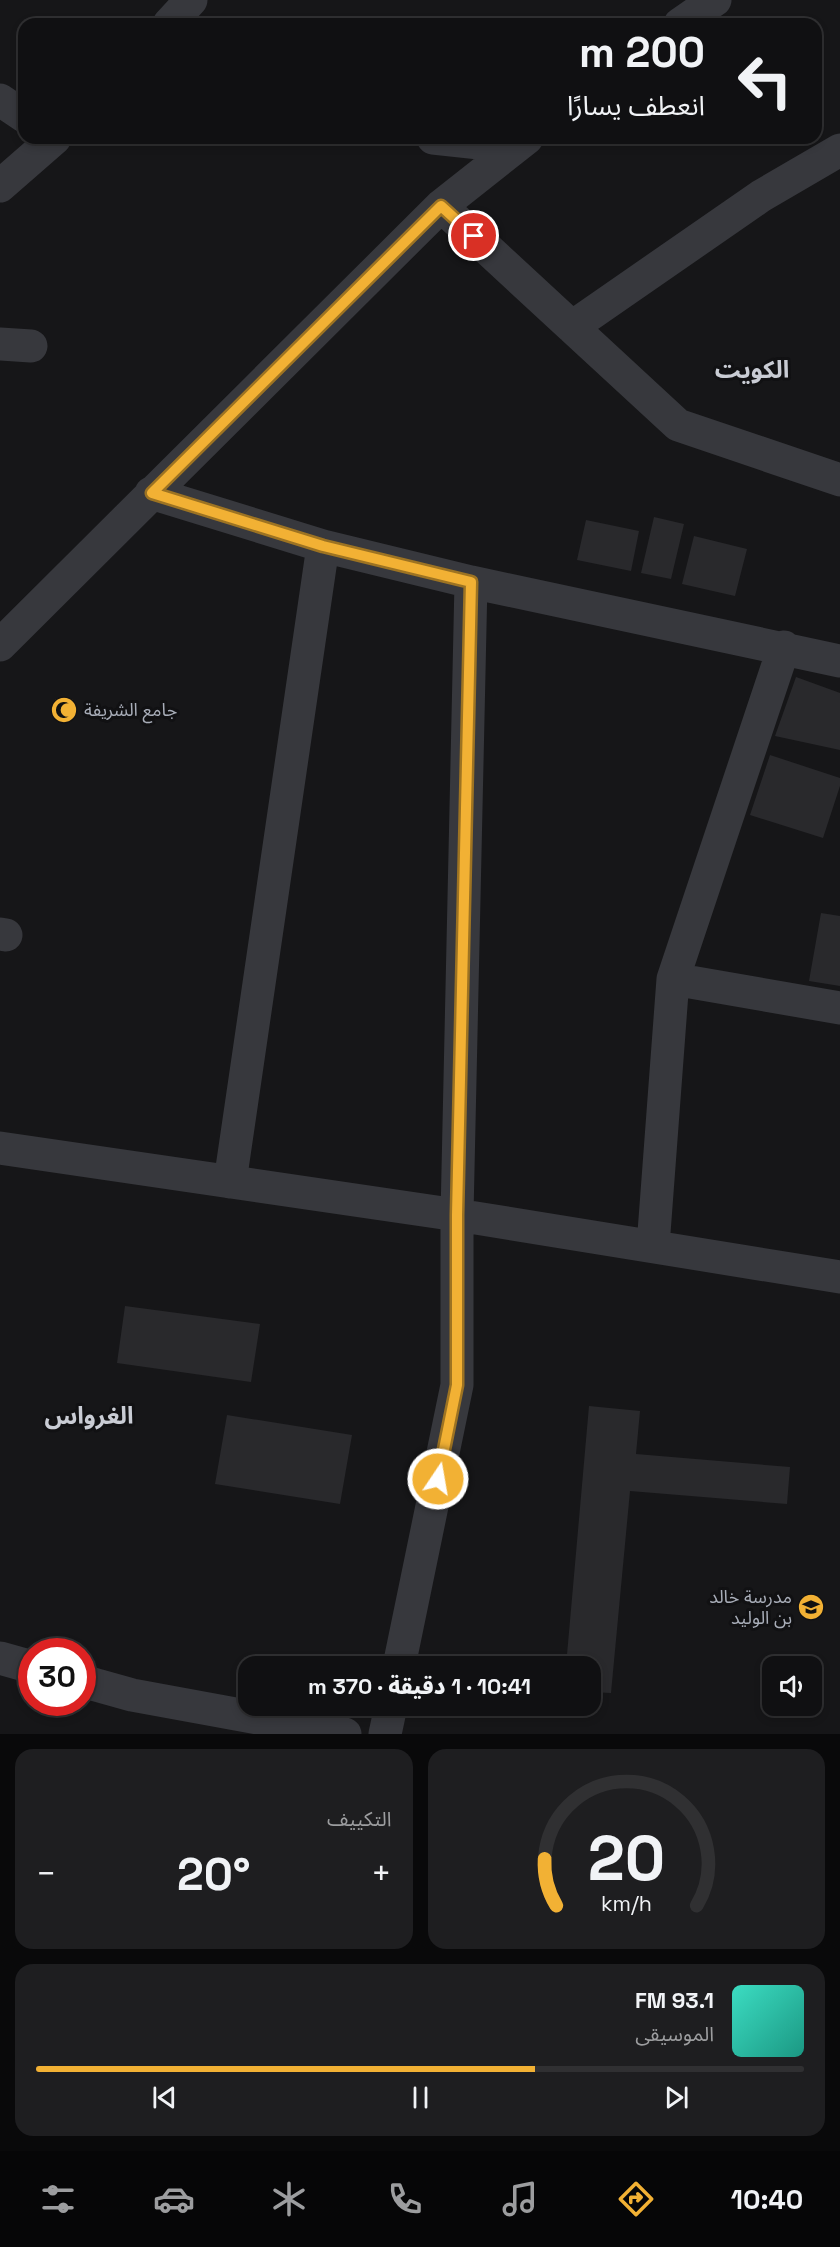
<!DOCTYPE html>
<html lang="ar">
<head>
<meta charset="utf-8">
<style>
  :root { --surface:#101012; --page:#1e1e20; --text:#f1f3f6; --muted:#9c9d9f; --line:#303032; --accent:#f2b134 }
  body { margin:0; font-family:"Space Grotesk","Noto Sans Arabic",sans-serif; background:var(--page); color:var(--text); direction:rtl; height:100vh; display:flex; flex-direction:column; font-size:22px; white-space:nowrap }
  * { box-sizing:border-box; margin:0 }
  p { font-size:20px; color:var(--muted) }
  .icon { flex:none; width:33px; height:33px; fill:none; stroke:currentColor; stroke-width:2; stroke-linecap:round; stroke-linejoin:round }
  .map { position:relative; height:1734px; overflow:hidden; direction:ltr }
  .panel { display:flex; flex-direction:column; gap:15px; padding:15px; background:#09090a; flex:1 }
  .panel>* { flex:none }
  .guide { position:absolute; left:18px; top:18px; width:804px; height:126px; border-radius:18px; box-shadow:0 3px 9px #0003,0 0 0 2px var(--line); direction:rtl; background:#101012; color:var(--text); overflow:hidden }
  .buttons { position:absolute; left:762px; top:1656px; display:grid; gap:12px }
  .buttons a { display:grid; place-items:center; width:60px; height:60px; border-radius:12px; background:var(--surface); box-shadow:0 3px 9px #0003,0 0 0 2px var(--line); font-size:30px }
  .speed { position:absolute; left:18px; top:1638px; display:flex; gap:12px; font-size:30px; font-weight:700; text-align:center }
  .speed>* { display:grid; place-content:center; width:78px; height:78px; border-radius:50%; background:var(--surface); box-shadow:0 3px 9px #0003,0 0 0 2px var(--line); line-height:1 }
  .speed .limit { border:9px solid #d22; background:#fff; color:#111 }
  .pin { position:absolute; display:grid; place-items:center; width:51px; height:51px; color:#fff; margin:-26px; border:3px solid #fff; border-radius:50%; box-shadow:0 2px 6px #0007 }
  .me { position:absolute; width:66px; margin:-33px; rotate:12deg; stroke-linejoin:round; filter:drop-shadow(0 0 4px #0008) }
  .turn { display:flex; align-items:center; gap:21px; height:126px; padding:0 18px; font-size:27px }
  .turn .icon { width:78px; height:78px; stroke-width:2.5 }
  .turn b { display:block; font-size:42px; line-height:51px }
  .big { font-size:45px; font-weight:800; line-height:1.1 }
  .panel .tile { flex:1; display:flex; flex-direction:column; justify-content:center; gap:9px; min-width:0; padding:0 21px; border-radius:18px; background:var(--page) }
  .panel .dial { align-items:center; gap:0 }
  .dial svg { height:156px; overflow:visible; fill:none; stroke:var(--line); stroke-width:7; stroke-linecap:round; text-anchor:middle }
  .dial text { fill:var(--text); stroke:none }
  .song { display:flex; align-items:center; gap:18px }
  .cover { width:72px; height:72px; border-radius:9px; background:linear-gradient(135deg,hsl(170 70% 55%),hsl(170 70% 35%)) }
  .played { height:6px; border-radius:3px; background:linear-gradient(90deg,var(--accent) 65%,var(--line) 65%) }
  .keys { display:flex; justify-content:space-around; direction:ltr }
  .heat { display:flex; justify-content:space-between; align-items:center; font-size:33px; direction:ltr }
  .panel .tiles { flex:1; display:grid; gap:15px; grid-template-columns:1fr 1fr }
  .tile:last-child { grid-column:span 2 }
  .trip { position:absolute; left:238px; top:1656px; width:363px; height:60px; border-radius:18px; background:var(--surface); box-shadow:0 3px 9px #0003,0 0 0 2px var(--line); font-weight:800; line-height:60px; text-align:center; direction:rtl }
  .dock { display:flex; height:96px; justify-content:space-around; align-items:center; background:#060607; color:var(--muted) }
  .dock .icon { width:42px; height:42px }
  .dock .selected { color:var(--accent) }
  .dock b { font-size:27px; color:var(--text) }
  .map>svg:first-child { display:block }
  .building { fill:#29292c }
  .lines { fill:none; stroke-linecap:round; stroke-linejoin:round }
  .minor { stroke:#37383d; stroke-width:33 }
  .route-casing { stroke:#9d7322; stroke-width:15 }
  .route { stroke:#f2b134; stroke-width:10 }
  .labels { text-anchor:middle; stroke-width:6; stroke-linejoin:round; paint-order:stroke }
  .poi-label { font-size:18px; fill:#a8adb8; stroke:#111113; text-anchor:start }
  .district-label { font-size:24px; font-weight:bold; fill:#c9ccd4; stroke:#111113 }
</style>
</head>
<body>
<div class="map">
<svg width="840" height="1734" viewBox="0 0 840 1734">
  <rect width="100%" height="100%" fill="#161618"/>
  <path class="building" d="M654,517l30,7 -13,55 -30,-6z
    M586,520l53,11 -8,40 -54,-11z
    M694,536l53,13 -12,47 -53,-12z
    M796,677l44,16v57l-65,-14z
    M770,755l70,23v8l-17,52 -73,-23z
    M821,913l19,3v70l-31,-5z
    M125,1306l135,18 -9,58 -134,-19z
    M589,1406l51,5 -4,43 154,13 -3,37 -157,-13 -19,202 -20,-1v-26h-25z
    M227,1415l125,20 -12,69 -125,-20z"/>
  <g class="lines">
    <path class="minor" d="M169,24l22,-24
      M680,24l35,-24
      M0,100l24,16
      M433,138l82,9
      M0,186l55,-48
      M441,206l237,219 162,55
      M572,327l189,-131 79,-46
      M0,344l31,2
      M151,493l172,53 148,36 369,79
      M0,645l441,-439 86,-68
      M0,934l6,1
      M673,979l167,29
      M0,1148l457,67 383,62
      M230,1182l93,-636
      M653,1246l20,-267 111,-332
      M0,1658l32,9
      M399,1666l58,-281v-170l14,-633
      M82,1681l50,14 213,39
      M385,1734l6,-28"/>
  </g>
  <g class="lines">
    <g class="route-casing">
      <path id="route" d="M438,1479l19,-94v-170l14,-633 -148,-36 -171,-53 289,-287 33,30"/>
    </g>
    <use href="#route" class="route"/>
  </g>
  <defs>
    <g id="mosque-disc" transform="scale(1.35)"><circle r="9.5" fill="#f2b134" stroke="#111113"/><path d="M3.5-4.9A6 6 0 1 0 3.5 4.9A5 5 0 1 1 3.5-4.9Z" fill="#111"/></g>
    <g id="school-disc" transform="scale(1.35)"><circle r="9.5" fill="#f2b134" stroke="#111113"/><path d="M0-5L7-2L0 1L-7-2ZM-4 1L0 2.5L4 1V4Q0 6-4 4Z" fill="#111"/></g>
  </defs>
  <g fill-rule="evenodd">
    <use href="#mosque-disc" x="64" y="710"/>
    <use href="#school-disc" x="811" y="1607"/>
  </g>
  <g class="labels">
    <g class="poi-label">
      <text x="84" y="716">جامع الشريفة</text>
      <text x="792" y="1603" text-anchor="end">مدرسة خالد<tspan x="792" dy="21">بن الوليد</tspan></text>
    </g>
    <g class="district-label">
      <text x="752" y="378">الكويت</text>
      <text x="89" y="1424">الغرواس</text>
    </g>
  </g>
</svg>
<div class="buttons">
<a><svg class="icon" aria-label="sound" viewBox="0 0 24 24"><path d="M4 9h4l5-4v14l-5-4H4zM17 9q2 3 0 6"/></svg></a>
</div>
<div class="speed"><div class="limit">30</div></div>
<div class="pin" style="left:474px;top:236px;background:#d93025"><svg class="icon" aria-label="arrive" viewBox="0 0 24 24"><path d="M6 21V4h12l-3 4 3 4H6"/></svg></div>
<svg class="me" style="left:438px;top:1479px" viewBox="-20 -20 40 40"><circle r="17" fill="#f2b134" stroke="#fff" stroke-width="3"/><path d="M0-11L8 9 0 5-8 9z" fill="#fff"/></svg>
<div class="trip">10:41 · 1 دقيقة · 370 m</div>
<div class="guide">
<div class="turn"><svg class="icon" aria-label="left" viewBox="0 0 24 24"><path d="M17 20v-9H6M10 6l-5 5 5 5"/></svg><div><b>200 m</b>انعطف يسارًا</div></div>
</div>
</div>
<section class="panel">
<div class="tiles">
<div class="tile dial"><svg viewBox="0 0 100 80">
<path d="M14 69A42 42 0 1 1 86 69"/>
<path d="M14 69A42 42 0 0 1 8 45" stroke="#f2b134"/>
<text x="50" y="56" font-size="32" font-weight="700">20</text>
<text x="50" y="72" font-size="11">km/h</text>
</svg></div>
<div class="tile"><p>التكييف</p>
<div class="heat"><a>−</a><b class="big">20°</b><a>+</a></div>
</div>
<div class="tile">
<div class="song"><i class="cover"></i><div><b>93.1 FM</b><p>الموسيقى</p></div></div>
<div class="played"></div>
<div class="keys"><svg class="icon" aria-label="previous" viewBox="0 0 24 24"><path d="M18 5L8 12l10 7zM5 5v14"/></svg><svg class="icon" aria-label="pause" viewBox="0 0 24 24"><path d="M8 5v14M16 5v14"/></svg><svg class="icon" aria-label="next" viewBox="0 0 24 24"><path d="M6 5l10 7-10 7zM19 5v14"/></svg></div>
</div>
</div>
</section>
<nav class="dock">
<b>10:40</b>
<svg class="icon selected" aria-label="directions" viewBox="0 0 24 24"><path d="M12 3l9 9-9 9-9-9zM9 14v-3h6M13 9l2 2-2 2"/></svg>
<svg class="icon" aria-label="music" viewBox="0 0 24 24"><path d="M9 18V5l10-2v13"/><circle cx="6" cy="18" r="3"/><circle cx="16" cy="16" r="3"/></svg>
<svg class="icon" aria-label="phone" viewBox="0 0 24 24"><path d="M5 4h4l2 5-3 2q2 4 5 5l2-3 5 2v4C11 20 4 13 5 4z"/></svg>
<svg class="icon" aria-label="climate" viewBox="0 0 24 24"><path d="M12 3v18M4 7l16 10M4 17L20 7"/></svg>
<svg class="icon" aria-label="car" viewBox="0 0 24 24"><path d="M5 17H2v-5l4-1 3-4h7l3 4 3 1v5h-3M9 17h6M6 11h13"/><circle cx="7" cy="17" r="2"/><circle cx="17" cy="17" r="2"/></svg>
<svg class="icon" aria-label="filters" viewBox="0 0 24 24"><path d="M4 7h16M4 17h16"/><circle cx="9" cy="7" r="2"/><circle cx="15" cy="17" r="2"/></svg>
</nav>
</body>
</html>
